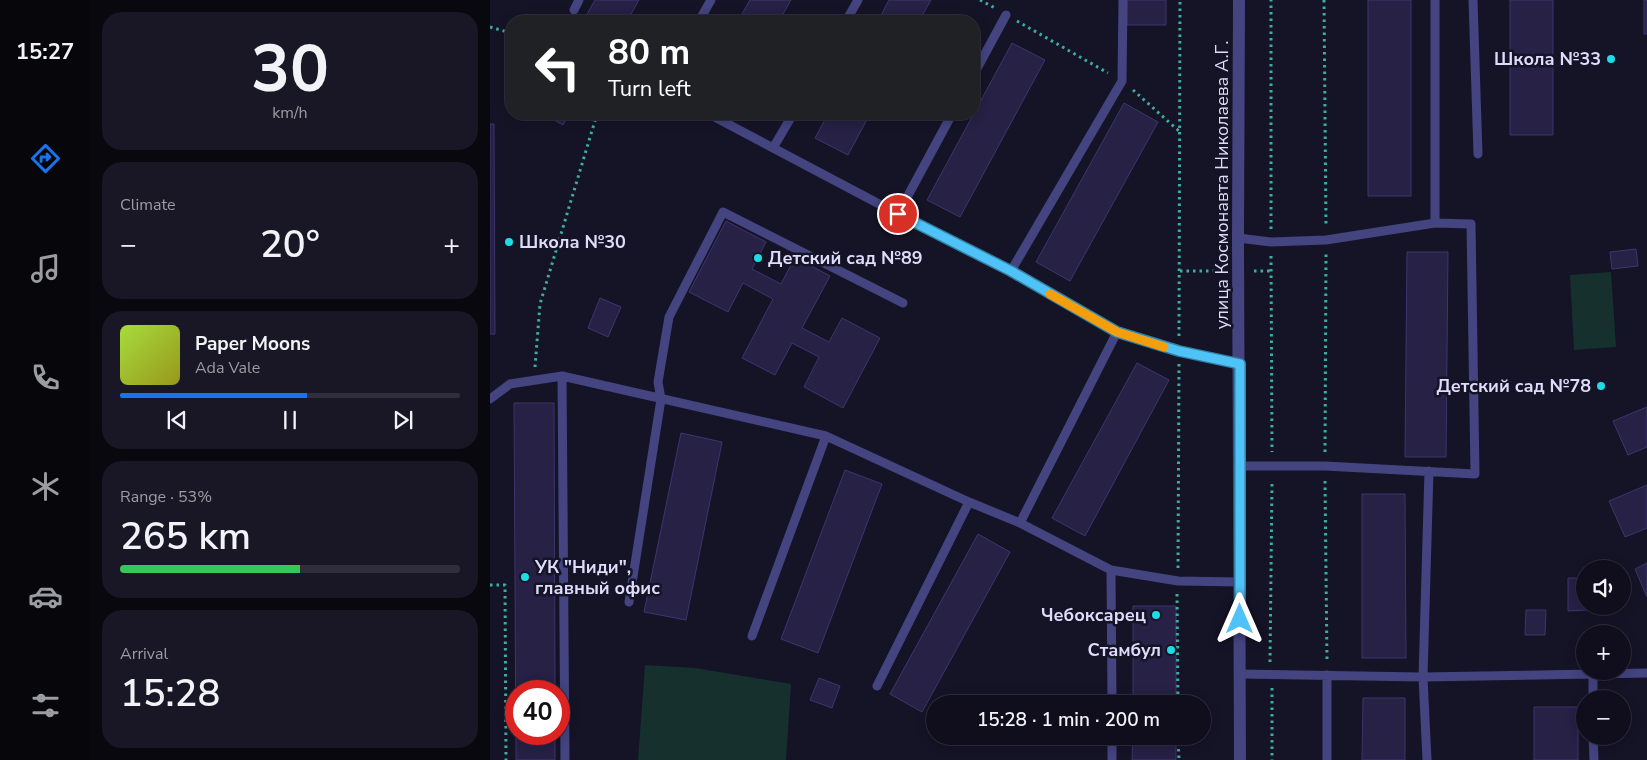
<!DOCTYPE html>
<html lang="en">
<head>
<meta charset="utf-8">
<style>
  :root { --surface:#100e1c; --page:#191725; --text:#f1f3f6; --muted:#9c9ca3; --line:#302e3b; --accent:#1a73e8 }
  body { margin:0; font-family:"Nunito Sans",sans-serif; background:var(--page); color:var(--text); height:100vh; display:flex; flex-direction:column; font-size:19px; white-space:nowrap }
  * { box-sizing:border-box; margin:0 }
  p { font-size:16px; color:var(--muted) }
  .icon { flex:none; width:28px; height:28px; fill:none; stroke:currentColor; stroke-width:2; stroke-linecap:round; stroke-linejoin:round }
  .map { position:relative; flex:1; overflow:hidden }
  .details { display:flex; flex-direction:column; gap:12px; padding:12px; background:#09080f; width:400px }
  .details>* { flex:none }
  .guide { position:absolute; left:15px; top:15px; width:475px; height:105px; border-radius:20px; box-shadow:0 2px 12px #0003,0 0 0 1px var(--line); background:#202124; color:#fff; overflow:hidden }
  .tools { position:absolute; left:1086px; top:560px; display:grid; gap:10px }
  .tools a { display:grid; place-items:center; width:55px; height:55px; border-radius:50%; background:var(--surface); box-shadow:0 2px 12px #0003,0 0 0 1px var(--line); font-size:25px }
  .speed { position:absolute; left:15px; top:680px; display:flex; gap:10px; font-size:25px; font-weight:700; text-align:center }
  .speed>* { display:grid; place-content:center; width:65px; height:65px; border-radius:50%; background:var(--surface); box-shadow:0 2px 12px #0003,0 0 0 1px var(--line); line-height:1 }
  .speed .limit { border:8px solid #d22; background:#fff; color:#111 }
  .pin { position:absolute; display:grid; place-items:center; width:42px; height:42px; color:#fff; margin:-21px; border:2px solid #fff; border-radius:50%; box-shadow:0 1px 5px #0007 }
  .me { position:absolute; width:55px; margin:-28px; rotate:0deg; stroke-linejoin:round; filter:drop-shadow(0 0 4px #0008) }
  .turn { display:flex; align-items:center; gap:18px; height:105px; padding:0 20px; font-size:22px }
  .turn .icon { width:65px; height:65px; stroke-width:2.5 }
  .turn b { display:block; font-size:35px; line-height:42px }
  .big { font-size:38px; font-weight:600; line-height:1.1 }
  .details .widget { flex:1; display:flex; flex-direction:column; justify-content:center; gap:8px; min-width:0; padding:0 18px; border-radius:20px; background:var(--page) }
  .details .dial { align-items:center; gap:0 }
  .dial b { font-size:65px; line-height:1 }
  .song { display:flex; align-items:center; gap:15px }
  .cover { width:60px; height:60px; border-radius:8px; background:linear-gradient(135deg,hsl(80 70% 55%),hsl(60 70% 35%)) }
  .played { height:5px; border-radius:2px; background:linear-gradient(90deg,var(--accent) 55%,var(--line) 55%) }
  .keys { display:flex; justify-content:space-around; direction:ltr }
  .heat { display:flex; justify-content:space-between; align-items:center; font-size:28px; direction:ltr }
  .charge { height:8px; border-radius:4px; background:linear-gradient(90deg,#34c759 53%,var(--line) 0) }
  .trip { position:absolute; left:436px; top:695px; width:285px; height:50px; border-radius:25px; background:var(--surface); box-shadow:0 2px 12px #0003,0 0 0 1px var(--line); font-weight:600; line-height:50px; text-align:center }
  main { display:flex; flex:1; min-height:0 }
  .menu { display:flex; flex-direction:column; width:90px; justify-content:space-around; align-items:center; background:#06060b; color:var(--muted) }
  .menu .icon { width:35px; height:35px }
  .menu .active { color:var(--accent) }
  .menu b { font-size:22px; color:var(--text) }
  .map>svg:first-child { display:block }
  .green { fill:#16302e }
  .building { fill:#262145; stroke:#3e356f }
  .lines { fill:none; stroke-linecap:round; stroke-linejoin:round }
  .path { stroke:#3eada1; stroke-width:3; stroke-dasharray:2.5 4; stroke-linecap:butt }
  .service { stroke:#434480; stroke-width:9 }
  .tertiary { stroke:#434480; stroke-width:12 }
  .route-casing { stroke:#337fa1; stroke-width:12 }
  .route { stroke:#4fc3f7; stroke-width:9 }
  .slow { stroke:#f59e0b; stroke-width:9 }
  .poi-dot { fill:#1ddce6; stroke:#151326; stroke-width:2 }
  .labels { text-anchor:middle; stroke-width:5; stroke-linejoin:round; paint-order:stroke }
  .poi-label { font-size:18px; font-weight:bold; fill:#dedcfb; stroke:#151326; text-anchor:end }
  .street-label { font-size:18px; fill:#dedcfb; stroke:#151326 }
</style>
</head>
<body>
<main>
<nav class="menu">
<b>15:27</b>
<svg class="icon active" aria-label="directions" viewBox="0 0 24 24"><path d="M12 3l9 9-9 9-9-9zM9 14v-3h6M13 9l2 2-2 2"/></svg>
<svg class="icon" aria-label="music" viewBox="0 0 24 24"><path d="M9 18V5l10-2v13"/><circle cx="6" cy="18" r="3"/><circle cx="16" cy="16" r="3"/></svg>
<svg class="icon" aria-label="phone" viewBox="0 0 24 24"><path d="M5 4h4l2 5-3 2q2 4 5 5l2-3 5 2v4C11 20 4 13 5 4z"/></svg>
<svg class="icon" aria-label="climate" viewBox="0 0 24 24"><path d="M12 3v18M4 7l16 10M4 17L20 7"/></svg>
<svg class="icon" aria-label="car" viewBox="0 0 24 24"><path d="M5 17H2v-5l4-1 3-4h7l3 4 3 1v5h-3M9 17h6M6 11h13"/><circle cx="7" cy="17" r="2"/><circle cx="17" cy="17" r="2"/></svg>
<svg class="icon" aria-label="filters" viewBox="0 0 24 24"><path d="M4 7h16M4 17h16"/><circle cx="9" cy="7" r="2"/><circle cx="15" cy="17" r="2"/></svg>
</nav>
<section class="details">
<div class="widget dial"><b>30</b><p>km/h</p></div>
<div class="widget"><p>Climate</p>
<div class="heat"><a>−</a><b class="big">20°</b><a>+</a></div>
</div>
<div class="widget">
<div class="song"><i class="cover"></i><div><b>Paper Moons</b><p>Ada Vale</p></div></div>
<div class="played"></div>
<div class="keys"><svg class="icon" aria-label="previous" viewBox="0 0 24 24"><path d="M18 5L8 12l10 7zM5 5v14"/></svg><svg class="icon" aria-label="pause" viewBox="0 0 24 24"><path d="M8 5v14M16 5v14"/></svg><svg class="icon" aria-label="next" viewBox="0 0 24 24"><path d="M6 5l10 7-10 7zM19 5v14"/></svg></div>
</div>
<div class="widget"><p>Range · 53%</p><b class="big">265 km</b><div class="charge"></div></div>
<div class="widget"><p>Arrival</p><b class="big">15:28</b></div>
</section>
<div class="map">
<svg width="1157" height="760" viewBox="0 0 1157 760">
  <rect width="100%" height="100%" fill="#151326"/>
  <path class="green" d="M1121,272l5,75 -42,3 -4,-75z
    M155,665l50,3 96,16 -5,76h-148z"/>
  <path class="building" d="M105,0h44l-12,21h-32l-9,-5z
    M260,0h41l-12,21h-41z
    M399,0h42l-12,21h-41z
    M637,0h39v25h-39z
    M878,0h43v196h-43z
    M1020,0h43v135h-43z
    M1154,0h3v34h-3z
    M522,43l33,17 -85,157 -33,-17z
    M634,103l34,19 -88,159 -34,-19z
    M53,114h26l-6,11z
    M338,114h42l-22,41 -33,-17z
    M0,124h4l1,210h-5z
    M236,221l40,21 -14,27 29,15 14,-27 35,19 -28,52 27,14 13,-24 38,20 -37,70 -39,-21 15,-30 -27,-14 -17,32 -33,-17 31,-59 -30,-16 -15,29 -39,-20z
    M1146,249l2,17 -26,3 -2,-17z
    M917,252h41l-2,205h-41z
    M110,298l21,9 -13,30 -20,-9z
    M647,363l32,17 -84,156 -33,-18z
    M24,403h40l1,288h-39v43h39v26h-39z
    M1157,407v40l-19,8 -15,-34z
    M191,433l41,9 -36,178 -42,-8z
    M355,470l37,14 -64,169 -37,-14z
    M1157,485v43l-22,9 -16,-36z
    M872,494h43l1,164h-44z
    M488,534l32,18 -88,160 -32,-18z
    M1157,563v34l-12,-28z
    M1078,578h17v28h2v4l-19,1z
    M643,606h43v98h-43z
    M1036,610h20l-1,25h-20z
    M329,678l21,8 -8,22 -22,-8z
    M873,698h42v62h-43z
    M1044,707h44v53h-44z
    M643,736h43v24h-44z"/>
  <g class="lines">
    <path class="path" d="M490,0l15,8
      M834,0l2,227
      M527,21l91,52
      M0,27l21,6
      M643,90l46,41
      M781,229v-229
      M781,256l1,196
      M690,271h42
      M764,271h17
      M689,336l1,-336
      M45,367l5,-63 57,-190
      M835,452l1,-199
      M835,481l2,181
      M688,568l1,-204
      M0,585h15l1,175
      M687,594l1,110
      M780,662l2,-181
      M782,688v72
      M688,736l1,24"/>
    <path class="service" d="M945,0v223
      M983,0l5,154
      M84,10l5,-10
      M209,21l12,-21
      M356,21l12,-21
      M484,74l32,-59
      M219,114l189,100 113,57 106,61 62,19 60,13
      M283,148l20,-34
      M408,214l54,-100
      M748,238l33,4 55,-2 109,-17 36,1 4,250 -150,-8h-85
      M521,271l111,-190 1,-81
      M0,399l20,-15 52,-8
      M530,523l97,-191
      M621,570l1,134
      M139,602l32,-203 -3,-17 11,-65 54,-105 180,91
      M262,636l74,-200
      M1103,673v26
      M750,674l183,3 224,-4
      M387,686l92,-184
      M622,736v24
      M1103,736l1,24
      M75,760l-3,-384 264,60 143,66 51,21 91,47 67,11 62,1
      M837,760v-85
      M937,760l-4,-83 6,-206"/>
    <path class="tertiary" d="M749,0l-1,238 2,522"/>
  </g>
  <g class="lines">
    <g class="route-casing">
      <path id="route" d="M408,214l113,57 106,61 62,19 61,13v255"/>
    </g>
    <use href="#route" class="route"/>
    <path class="slow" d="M560,294l67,38 47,15"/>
  </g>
  <g class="poi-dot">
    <circle cx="1121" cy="59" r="5"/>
    <circle cx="19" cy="242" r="5"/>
    <circle cx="268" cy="258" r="5"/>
    <circle cx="1111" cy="386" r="5"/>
    <circle cx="35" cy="577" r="5"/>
    <circle cx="666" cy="615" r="5"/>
    <circle cx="681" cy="650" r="5"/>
  </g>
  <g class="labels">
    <g class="poi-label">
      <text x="1111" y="65">Школа №33</text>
      <text x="29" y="248" text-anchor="start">Школа №30</text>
      <text x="278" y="264" text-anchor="start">Детский сад №89</text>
      <text x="1101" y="392">Детский сад №78</text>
      <text x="45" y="573" text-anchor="start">УК "Ниди",<tspan x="45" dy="21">главный офис</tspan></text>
      <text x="656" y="621">Чебоксарец</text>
      <text x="671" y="656">Стамбул</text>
    </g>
    <g class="street-label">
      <text transform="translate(732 185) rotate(-90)" y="6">улица Космонавта Николаева А.Г.</text>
    </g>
  </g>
</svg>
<div class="tools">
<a><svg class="icon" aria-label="sound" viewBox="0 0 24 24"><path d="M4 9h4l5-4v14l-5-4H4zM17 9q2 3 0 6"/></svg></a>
<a>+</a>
<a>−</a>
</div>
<div class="speed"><div class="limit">40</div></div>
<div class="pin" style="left:408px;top:214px;background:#d93025"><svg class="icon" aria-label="arrive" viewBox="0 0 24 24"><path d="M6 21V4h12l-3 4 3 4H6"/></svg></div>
<svg class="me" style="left:750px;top:619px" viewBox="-20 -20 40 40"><path d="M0-17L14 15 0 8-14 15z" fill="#4fc3f7" stroke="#fff" stroke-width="4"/></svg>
<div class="trip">15:28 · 1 min · 200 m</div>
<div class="guide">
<div class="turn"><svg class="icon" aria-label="left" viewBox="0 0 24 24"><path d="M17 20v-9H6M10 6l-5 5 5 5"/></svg><div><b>80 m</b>Turn left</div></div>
</div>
</div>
</main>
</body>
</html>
